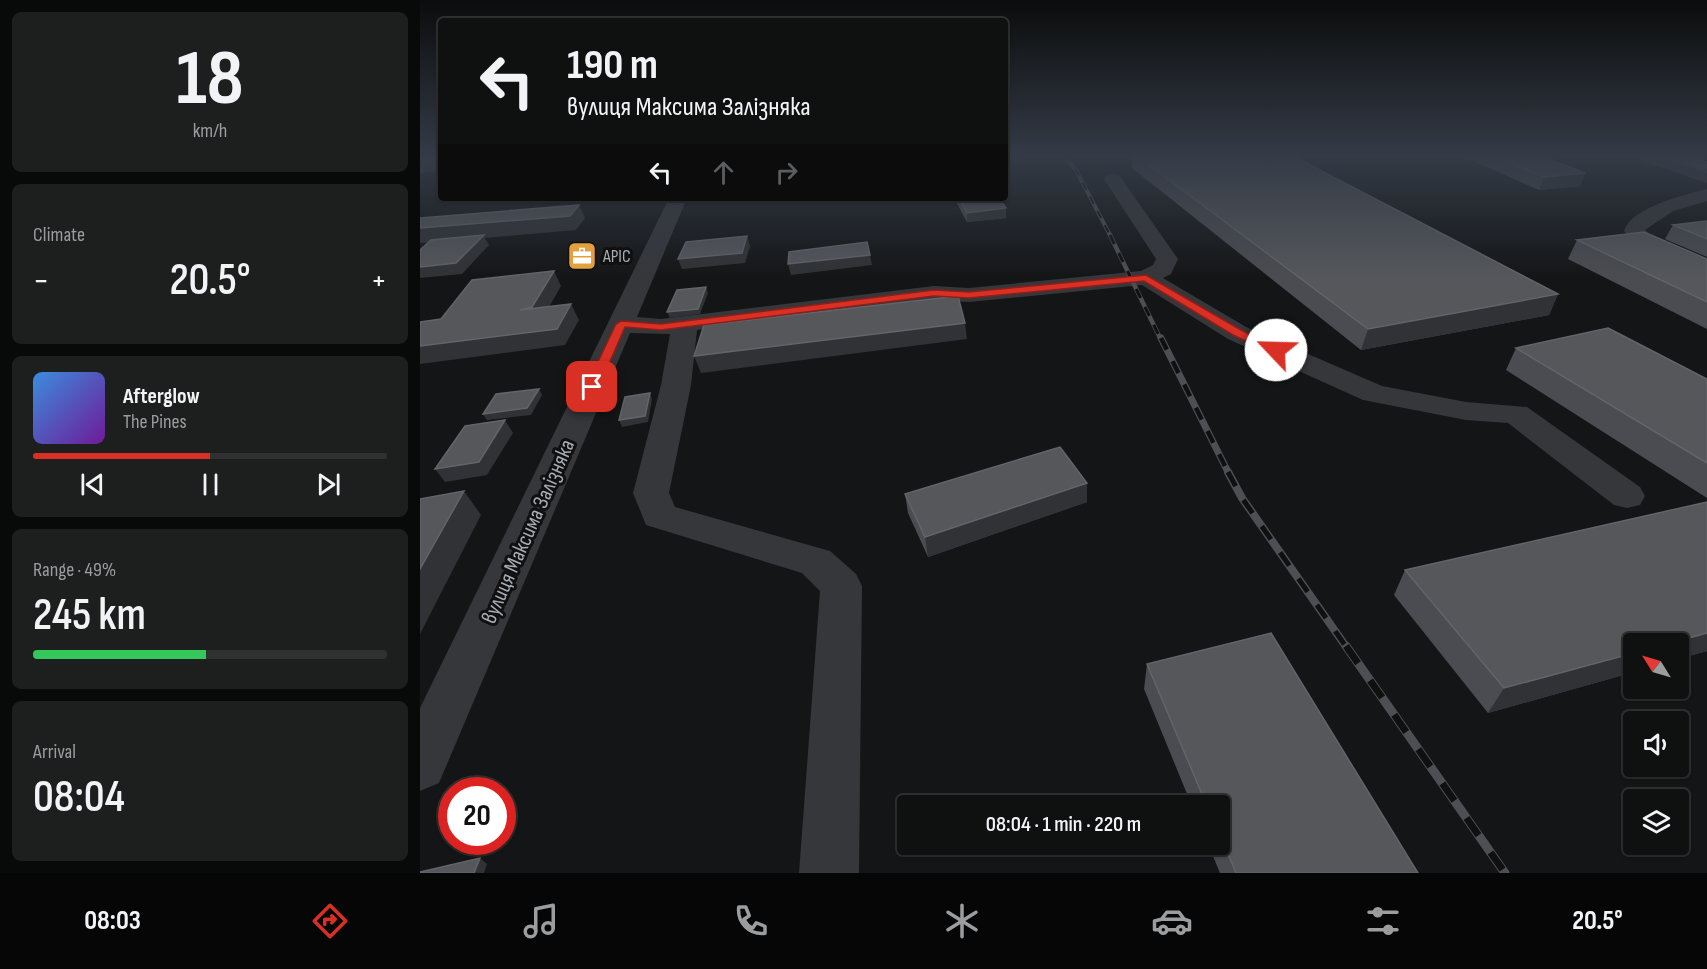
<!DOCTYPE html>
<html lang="en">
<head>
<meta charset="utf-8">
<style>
  :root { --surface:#0f1010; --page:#1d1e1e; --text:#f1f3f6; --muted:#9b9d9f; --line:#2f3030; --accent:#d93025 }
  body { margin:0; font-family:"Sofia Sans Condensed",sans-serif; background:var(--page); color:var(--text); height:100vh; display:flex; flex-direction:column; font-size:22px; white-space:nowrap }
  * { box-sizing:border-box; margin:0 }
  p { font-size:20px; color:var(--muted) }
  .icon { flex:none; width:33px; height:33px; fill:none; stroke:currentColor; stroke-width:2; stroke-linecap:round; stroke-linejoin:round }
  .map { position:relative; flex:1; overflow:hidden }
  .side { display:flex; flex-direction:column; gap:12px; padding:12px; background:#080909; width:420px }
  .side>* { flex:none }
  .top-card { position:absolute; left:18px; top:18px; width:570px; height:183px; border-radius:6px; box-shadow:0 2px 4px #0004,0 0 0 2px var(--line); background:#0f1010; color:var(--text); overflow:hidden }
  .needle { width:39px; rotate:307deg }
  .buttons { position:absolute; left:1203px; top:633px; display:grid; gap:12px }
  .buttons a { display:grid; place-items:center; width:66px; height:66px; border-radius:6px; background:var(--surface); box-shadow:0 2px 4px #0004,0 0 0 2px var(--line); font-size:30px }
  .speed { position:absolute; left:18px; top:777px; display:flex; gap:12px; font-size:30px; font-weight:700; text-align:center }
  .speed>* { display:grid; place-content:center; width:78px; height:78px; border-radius:50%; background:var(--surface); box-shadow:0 2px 4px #0004,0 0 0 2px var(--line); line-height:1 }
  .speed .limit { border:9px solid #d22; background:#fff; color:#111 }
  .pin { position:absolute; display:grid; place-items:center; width:51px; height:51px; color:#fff; margin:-26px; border-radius:12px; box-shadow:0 3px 9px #0006 }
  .me { position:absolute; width:66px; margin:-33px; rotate:294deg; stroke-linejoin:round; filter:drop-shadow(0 0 4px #0008) }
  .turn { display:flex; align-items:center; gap:21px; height:126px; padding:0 30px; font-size:27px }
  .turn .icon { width:78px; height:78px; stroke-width:2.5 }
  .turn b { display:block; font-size:42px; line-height:51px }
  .lanes { display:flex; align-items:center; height:57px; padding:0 30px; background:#0003; justify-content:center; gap:30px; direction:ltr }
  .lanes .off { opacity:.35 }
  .big { font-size:45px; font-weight:600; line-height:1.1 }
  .side .tile { flex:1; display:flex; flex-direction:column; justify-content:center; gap:9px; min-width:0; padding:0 21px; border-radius:9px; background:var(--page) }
  .side .dial { align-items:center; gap:0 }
  .dial b { font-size:78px; line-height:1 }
  .song { display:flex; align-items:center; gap:18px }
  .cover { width:72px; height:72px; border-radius:9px; background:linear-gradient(135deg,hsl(210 70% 55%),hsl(280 70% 35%)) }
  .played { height:6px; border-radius:3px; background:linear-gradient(90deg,var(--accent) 50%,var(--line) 50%) }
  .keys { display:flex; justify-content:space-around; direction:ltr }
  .heat { display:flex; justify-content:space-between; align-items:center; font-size:33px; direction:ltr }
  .charge { height:9px; border-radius:4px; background:linear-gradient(90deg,#34c759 49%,var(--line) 0) }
  .trip { position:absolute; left:477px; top:795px; width:333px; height:60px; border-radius:6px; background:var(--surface); box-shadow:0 2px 4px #0004,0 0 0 2px var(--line); font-weight:600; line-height:60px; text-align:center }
  .menu { display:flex; height:96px; justify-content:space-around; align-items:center; background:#060606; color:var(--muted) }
  .menu .icon { width:42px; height:42px }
  .menu .active { color:var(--accent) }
  .menu b { font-size:27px; color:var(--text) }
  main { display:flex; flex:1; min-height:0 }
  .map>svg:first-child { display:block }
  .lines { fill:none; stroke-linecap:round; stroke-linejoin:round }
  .minor { fill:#36373b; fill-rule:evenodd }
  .rail-far4-casing { stroke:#4d4f54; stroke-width:4 }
  .rail-far3-casing { stroke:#4d4f54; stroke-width:4.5 }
  .rail-far2-casing { stroke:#4d4f54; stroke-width:7 }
  .rail-far1-casing { stroke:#4d4f54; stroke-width:8 }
  .rail-casing { stroke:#4d4f54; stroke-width:9 }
  .rail-far4 { stroke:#101011; stroke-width:2; stroke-dasharray:8; stroke-linecap:butt }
  .rail-far3 { stroke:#101011; stroke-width:3; stroke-dasharray:10; stroke-linecap:butt }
  .rail-far2 { stroke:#101011; stroke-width:4.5; stroke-dasharray:13; stroke-linecap:butt }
  .rail-far1 { stroke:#101011; stroke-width:5; stroke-dasharray:16; stroke-linecap:butt }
  .rail { stroke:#101011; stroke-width:7; stroke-dasharray:21; stroke-linecap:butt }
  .wall { fill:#4b4c51 }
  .shaded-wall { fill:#313235 }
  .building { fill:#55575b; stroke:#626469; stroke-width:1.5 }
  .route { fill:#d93025; stroke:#8d1f18; stroke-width:1.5 }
  .labels { text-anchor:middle; stroke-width:6; stroke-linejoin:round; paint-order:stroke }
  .far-poi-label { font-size:18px; fill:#a7adb5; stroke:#101011; text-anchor:start }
  .street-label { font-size:22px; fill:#a7adb5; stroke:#101011 }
</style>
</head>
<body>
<main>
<section class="side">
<div class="tile dial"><b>18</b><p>km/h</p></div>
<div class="tile"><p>Climate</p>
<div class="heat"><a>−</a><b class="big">20.5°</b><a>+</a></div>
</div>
<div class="tile">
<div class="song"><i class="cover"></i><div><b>Afterglow</b><p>The Pines</p></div></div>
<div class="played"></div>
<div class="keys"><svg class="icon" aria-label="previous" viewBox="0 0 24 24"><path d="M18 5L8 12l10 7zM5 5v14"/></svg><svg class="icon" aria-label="pause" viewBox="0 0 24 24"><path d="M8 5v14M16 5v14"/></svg><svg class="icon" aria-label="next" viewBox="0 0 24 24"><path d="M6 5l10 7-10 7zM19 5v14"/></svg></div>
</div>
<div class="tile"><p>Range · 49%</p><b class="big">245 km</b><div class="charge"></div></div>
<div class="tile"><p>Arrival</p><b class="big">08:04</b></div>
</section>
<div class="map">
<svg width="1287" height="873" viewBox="0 0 1287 873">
  <rect width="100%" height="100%" fill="#141516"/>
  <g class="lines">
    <path class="minor" d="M1214,156h25l48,16v11l-71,-24z
      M693,174l6,1 59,84 -7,15 -8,4 83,49 136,59 84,16 61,5 113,80 5,9 -5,9 -13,3 -13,-3 -106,-82 -42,-3 -103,-20 -135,-61 -86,-54 -173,17 -35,-2 -237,30 -6,55 -22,108 6,14 155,44 26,23 6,12 -3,287h-60l21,-282 -18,-18 -156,-48 -13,-32 28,-108 9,-51 -40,-1 -191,450 -19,8v-83l249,-510h18l-50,119 24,2 273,-33 35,2 172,-17 12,-6 3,-6 -52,-80 3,-4z
      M1287,189v12l-34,10 -28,19 9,8 53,23v15l-69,-28 -14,-17c7,-24 61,-36 83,-42z"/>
    <g class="rail-far4-casing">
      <path id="rail-far4" d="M645,156l12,16 34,65"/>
    </g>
    <g class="rail-far3-casing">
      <path id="rail-far3" d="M690,235l51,105"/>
    </g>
    <g class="rail-far2-casing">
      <path id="rail-far2" d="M741,338l68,136"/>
    </g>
    <g class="rail-far1-casing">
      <path id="rail-far1" d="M808,472l14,26 105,150"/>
    </g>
    <g class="rail-casing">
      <path id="rail" d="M926,646l159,227"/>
    </g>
    <use href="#rail-far4" class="rail-far4"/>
    <use href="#rail-far3" class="rail-far3"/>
    <use href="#rail-far2" class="rail-far2"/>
    <use href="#rail-far1" class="rail-far1"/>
    <use href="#rail" class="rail"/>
  </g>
  <path class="wall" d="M712,156h161l265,138 -9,21 -188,35 -229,-182z
    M1041,156h80l39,30 -41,4z
    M1235,156h32l20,6v11z
    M534,198h45l7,20 -39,4z
    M1287,221v36l-42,-18 8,-14z
    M1157,240l130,19v70l-139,-70z
    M1096,348l191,31v119l-201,-128z
    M667,483v19l-159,55 -20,-44 -3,-19z
    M1287,502v149l-29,8v-15h-44v28l-146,41 -94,-118 11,-25z
    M727,664l271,209h-198l-12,-29h12v-38h-28l-48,-117z"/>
  <path class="shaded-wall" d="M21,159v12l-21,2v-13z
    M1165,173l-5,13 -41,4 5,-13z
    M296,198h37l-36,3z
    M374,198h29l-28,3z
    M159,205l6,13 -9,12 -91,8 4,7 -27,29 -42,4v-11l61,-29 -61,5v-15z
    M586,208v10l-39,4v-9z
    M327,236l3,10 -5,17 -63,6 -4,-10z
    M450,255l2,10 -81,10 -3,-11z
    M134,271l7,15 -21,37 -20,-13z
    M286,287l2,6 -8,21 -30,4 -3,-6z
    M1138,294l-9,21 -188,35 7,-21z
    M151,304l8,16 -14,25 -145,19v-18z
    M545,323l2,16 -266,34 -7,-17z
    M119,389l3,6 -11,20 -44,5 -4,-6z
    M230,393l2,6 -4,23 -26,5 -3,-7z
    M85,420l8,13 -26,42 -42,7 -10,-13z
    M667,483v19l-159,55 -3,-20z
    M44,491l17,24 -61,119v-65z
    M1287,633v18l-29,8v-15h-10z
    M1214,653v19l-146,41 16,-25z
    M60,858l7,6 -3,9h-10z"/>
  <path class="building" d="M0,156h21v3l-21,1z
    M717,156h156l265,138 -190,35z
    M1073,156h48l44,17 -41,4z
    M1250,156h17l20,6v6z
    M539,198h40l7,10 -39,5z
    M159,205l-9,11 -150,12v-10z
    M1287,221v18l-34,-14z
    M1224,232l63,27v43l-130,-62z
    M64,235l-28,28 -36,4v-17l11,-10z
    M327,236l-5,17 -64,6 8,-17z
    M447,242l3,13 -82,9 1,-12z
    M134,271l-22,36 -12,3 51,-6 -14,25 -137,17v-24l21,-3 31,-39z
    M286,287l-8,22 -31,3 10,-22z
    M538,296l7,27 -271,33 10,-31z
    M1188,328l99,51v84l-191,-115z
    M119,389l-12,19 -44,6 13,-20z
    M230,393l-5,23 -26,4 6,-23z
    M85,420l-26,42 -44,7 30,-43z
    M640,447l27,36 -162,54 -20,-43z
    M44,491l-44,78v-70z
    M1287,502v131l-39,11h-34v9l-130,35 -99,-118z
    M851,633l147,240h-182l-16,-39v-28h-13l-60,-142z
    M60,858l-6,15h-54v-1z"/>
  <linearGradient id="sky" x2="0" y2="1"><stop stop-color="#0b0c0c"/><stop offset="0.56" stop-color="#343b47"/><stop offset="1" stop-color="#343b47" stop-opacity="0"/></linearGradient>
  <rect width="1287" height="278" fill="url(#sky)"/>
  <path class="route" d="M726,275l95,55 41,20 -6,4 -4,-1 -39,-18 -89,-54 -175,17 -35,-2 -273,34 -36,-3 -26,60 -7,4 -6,-4 30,-63 5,-3 40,3 273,-34 35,2z"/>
  <defs>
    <g id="office-square" transform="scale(1.5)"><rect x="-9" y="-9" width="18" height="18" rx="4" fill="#e4a03e" stroke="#101011"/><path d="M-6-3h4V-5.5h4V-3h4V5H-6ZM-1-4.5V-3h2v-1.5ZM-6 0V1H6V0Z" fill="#fff"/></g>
  </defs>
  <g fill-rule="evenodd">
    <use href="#office-square" x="162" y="256"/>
  </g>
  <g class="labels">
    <g class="far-poi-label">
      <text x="183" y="262">АРІС</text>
    </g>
    <g class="street-label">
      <text transform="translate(107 531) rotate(-66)" y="8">вулиця Максима Залізняка</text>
    </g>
  </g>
</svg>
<div class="buttons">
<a><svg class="needle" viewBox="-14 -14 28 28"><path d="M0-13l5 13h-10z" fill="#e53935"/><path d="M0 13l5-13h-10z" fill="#9b9d9f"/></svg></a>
<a><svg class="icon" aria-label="sound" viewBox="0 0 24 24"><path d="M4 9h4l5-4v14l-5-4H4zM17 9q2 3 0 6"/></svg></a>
<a><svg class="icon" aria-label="layers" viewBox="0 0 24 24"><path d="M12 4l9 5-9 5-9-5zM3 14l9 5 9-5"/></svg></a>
</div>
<div class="speed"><div class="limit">20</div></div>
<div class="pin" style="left:172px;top:387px;background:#d93025"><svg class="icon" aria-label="arrive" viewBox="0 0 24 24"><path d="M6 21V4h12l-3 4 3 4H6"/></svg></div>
<svg class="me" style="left:856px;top:350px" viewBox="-20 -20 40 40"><circle r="19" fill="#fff"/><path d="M0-13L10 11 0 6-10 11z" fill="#d93025"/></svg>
<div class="trip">08:04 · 1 min · 220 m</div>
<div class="top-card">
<div class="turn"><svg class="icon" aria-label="left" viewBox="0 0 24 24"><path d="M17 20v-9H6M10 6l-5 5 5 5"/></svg><div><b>190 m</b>вулиця Максима Залізняка</div></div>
<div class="lanes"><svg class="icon" aria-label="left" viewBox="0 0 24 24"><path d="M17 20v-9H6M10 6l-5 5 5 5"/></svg><svg class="icon off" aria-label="ahead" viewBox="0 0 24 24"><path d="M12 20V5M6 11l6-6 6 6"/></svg><svg class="icon off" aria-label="right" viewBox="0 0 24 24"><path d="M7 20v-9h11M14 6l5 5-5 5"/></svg></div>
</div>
</div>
</main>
<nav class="menu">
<b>08:03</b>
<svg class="icon active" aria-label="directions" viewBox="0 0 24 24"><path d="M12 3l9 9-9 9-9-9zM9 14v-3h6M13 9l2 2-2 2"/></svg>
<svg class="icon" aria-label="music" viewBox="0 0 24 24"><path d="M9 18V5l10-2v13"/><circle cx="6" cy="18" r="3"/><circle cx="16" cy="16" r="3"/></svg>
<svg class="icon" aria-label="phone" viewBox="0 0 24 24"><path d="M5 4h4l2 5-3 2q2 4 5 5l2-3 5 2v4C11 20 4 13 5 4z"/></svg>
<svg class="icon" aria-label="climate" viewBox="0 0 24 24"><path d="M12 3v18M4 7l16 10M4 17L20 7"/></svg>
<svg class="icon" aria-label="car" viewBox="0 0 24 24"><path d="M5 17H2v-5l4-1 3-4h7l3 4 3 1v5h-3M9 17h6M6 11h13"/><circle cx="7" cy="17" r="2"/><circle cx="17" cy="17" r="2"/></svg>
<svg class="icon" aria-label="filters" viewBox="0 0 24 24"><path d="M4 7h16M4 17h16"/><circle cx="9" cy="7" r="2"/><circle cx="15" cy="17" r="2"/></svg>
<b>20.5°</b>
</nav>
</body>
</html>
